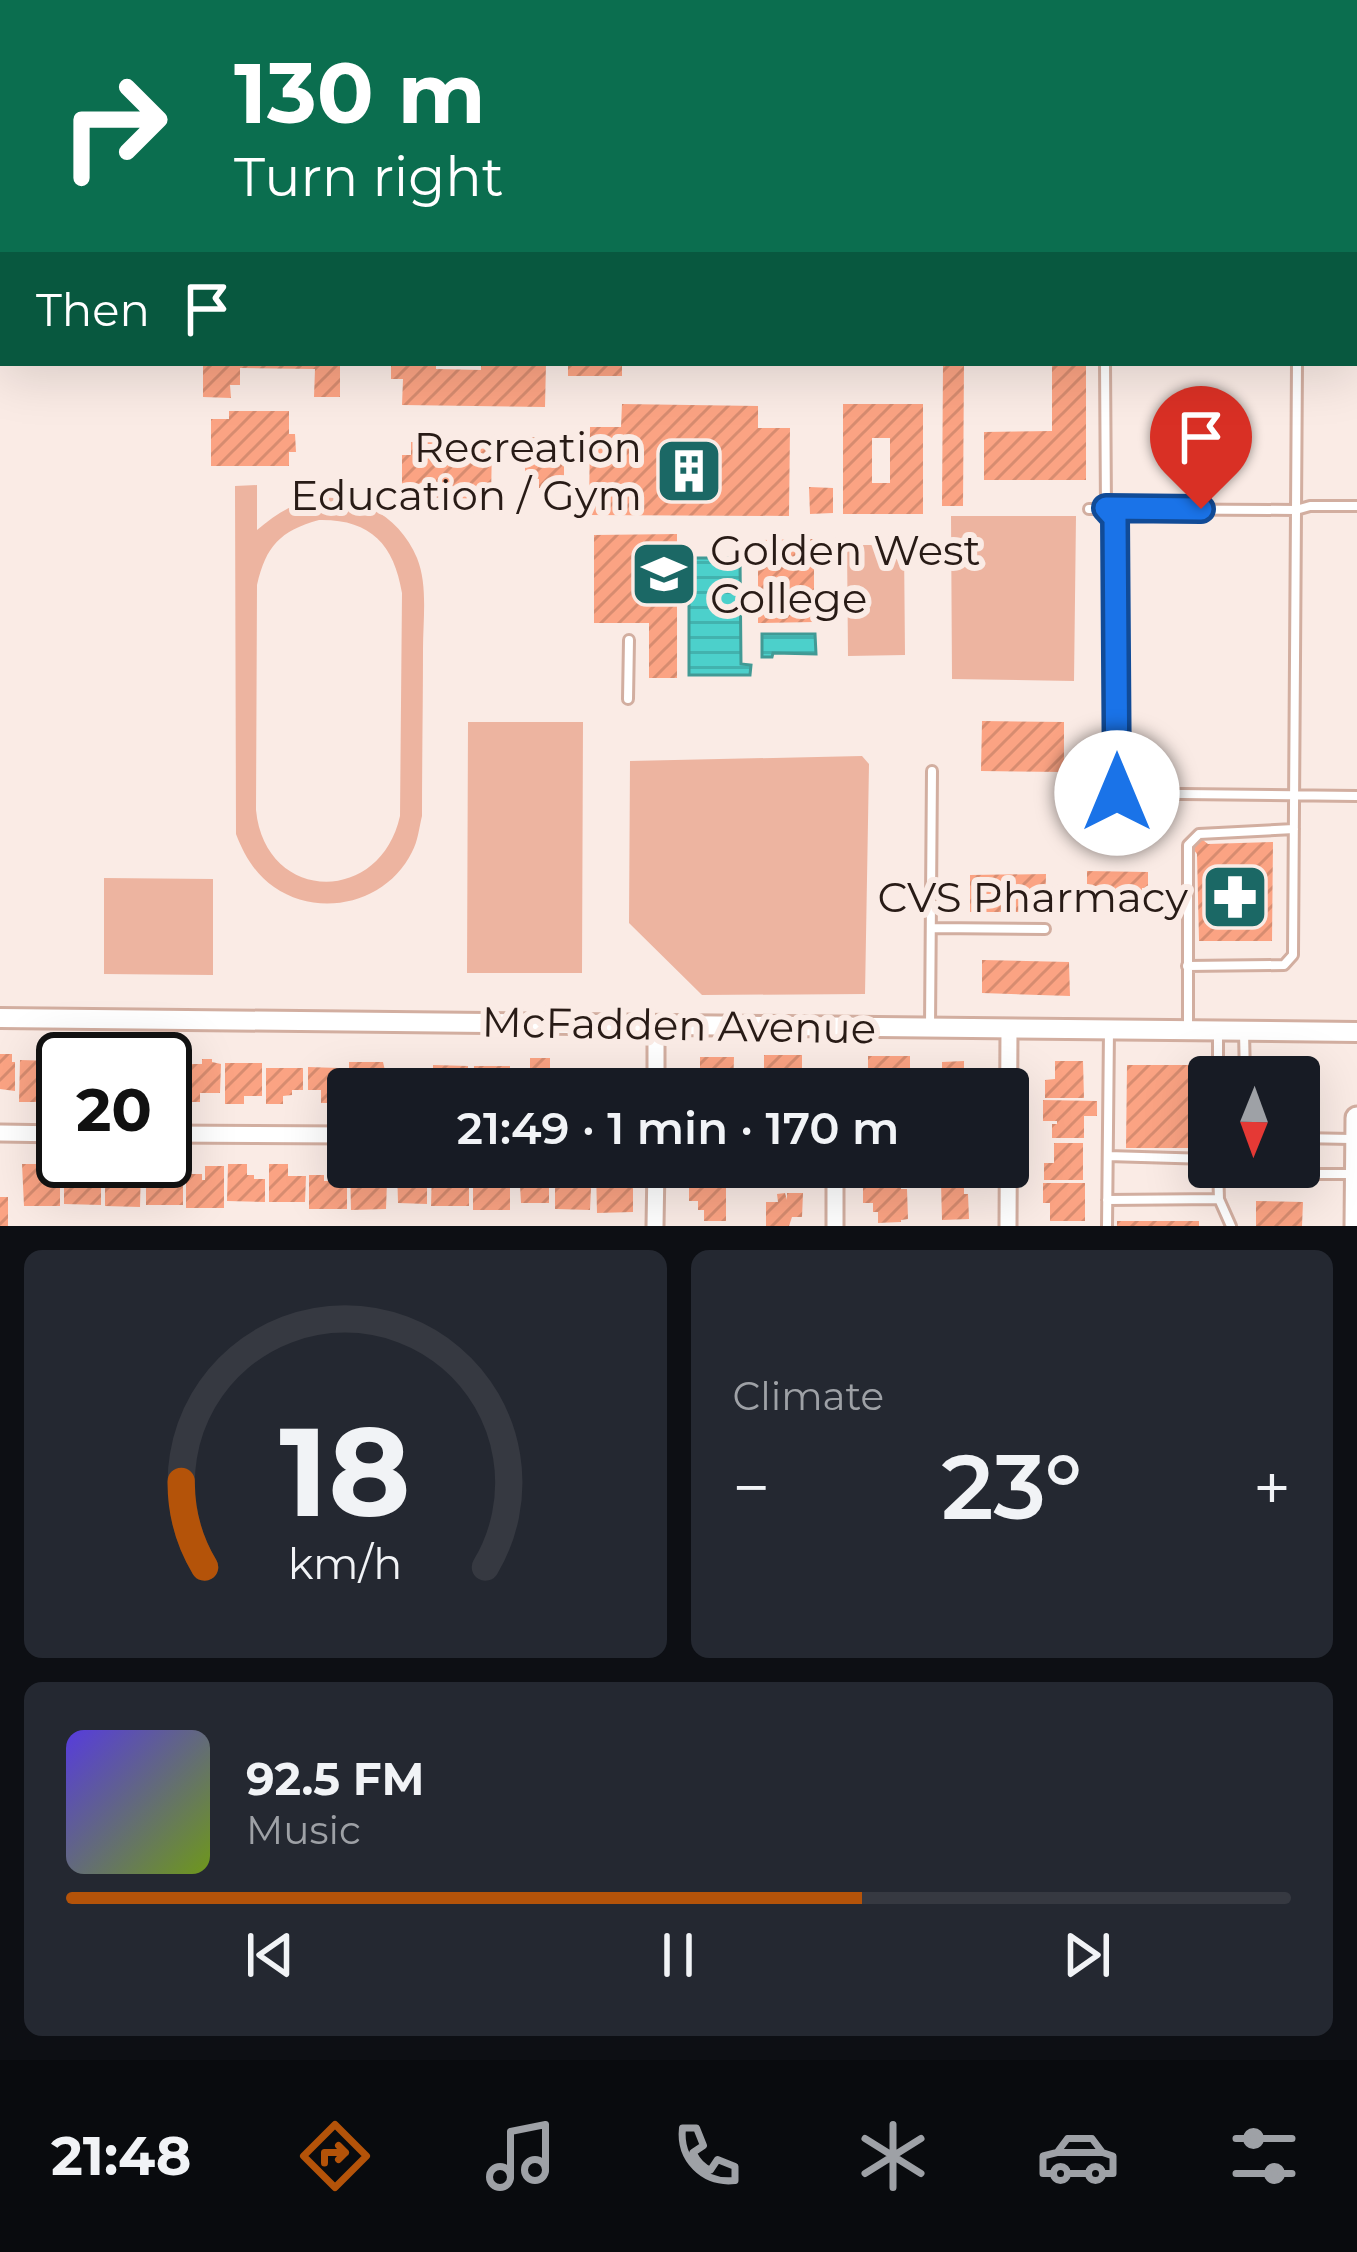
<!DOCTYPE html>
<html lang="en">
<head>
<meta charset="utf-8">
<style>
  :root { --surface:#171b24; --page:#242831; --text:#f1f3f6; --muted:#9ea1a6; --line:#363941; --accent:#b45309 }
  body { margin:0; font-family:Montserrat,sans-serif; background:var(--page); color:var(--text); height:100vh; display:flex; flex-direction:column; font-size:45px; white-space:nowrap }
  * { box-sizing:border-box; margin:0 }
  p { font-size:39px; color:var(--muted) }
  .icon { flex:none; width:66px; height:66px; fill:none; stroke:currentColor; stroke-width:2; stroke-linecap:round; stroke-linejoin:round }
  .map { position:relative; height:1226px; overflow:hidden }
  .sheet { display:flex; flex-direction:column; gap:24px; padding:24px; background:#0d0f14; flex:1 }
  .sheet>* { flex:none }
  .banner { position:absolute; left:0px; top:0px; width:1359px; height:366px; box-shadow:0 12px 48px #0002; background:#0b6e4f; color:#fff; overflow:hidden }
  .needle { width:78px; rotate:181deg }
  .controls { position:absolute; left:1188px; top:1056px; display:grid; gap:24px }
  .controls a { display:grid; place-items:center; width:132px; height:132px; border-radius:12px; background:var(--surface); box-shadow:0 12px 48px #0002; font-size:60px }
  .speed { position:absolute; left:36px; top:1032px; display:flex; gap:24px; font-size:60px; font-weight:700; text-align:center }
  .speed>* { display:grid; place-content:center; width:156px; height:156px; border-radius:50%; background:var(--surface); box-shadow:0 12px 48px #0002; line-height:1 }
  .speed .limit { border:6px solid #111; border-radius:18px; background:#fff; color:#111 }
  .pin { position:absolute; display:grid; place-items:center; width:102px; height:102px; color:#fff; margin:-123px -51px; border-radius:50% 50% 50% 0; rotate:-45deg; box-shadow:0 0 12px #0007 }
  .pin .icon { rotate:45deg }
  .me { position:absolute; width:132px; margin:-66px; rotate:0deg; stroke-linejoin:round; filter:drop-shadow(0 0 9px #0008) }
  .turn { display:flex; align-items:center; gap:42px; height:252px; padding:0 36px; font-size:54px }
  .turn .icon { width:156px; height:156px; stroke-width:2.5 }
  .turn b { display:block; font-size:84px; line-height:102px }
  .then { display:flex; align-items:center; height:114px; padding:0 36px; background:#0003; gap:24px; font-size:45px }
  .big { font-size:90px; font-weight:600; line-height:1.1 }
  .sheet .widget { flex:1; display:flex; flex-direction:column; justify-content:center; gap:18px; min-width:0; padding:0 42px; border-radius:18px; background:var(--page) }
  .sheet .dial { align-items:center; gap:0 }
  .dial svg { height:312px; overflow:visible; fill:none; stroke:var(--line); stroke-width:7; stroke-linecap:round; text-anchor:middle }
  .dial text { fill:var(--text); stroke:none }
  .song { display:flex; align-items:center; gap:36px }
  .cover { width:144px; height:144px; border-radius:18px; background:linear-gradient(135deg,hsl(250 70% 55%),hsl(80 70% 35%)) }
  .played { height:12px; border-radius:6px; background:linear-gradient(90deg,var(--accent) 65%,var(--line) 65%) }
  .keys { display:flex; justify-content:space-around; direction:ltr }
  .heat { display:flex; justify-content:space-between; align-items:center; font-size:66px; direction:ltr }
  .sheet .tiles { flex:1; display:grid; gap:24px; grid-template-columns:1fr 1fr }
  .widget:last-child { grid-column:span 2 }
  .trip { position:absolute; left:327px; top:1068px; width:702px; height:120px; border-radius:12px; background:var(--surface); box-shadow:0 12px 48px #0002; font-weight:600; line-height:120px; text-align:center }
  .dock { display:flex; height:192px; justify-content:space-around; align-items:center; background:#090b0e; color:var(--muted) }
  .dock .icon { width:84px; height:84px }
  .dock .current { color:var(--accent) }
  .dock b { font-size:54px; color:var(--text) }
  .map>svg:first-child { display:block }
  .garden { fill:#edb4a0; fill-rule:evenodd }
  .water { fill:url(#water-rules); stroke:#419a95; stroke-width:3 }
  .building { fill:url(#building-hatch); fill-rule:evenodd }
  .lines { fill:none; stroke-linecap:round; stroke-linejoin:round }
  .service-casing { stroke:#d2aea0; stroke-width:14 }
  .minor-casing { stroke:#d2aea0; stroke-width:21 }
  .tertiary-casing { stroke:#d2aea0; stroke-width:24 }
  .secondary-casing { stroke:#d2aea0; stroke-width:27 }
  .service { stroke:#fff; stroke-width:8 }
  .minor { stroke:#fff; stroke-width:15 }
  .tertiary { stroke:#fff; stroke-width:18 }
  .secondary { stroke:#fff; stroke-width:21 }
  .route-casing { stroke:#114b97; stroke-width:30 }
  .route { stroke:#1a73e8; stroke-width:21 }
  .labels { text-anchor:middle; stroke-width:12; stroke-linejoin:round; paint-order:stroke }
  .poi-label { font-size:42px; fill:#281b16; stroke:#faebe5; text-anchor:end }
  .street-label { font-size:42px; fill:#281b16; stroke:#faebe5 }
</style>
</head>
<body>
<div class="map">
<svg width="1357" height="1226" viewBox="0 0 1357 1226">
  <defs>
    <pattern id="water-rules" width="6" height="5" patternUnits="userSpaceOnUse" patternTransform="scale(3)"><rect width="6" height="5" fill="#4cd0cb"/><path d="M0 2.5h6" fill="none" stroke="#42b2ae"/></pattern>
    <pattern id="building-hatch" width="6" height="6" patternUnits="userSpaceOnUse" patternTransform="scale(3)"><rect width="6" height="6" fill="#fba383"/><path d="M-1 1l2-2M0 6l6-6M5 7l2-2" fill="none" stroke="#d78c70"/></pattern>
  </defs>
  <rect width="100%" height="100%" fill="#faebe5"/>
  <path class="garden" d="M257,485v45c27,-23 55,-38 92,-30 31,7 56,29 68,58 11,27 6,62 6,91 0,56 -1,111 -1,167 -3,12 -4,25 -10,36 -25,51 -92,67 -138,35 -19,-13 -30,-32 -38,-53l-1,-348zM319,520c51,-1 75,24 83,73l-2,223c-20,90 -135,87 -144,-6l1,-225c9,-39 23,-54 62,-65z
    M1076,516l-2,165 -122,-2 -1,-163z
    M847,545h57l1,110 -57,1z
    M468,722h115l-1,251h-115z
    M862,756l7,8 -4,230 -163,1 -73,-72 1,-162z
    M104,878l109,1v96l-109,-1z"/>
  <path class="water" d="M689,558h51l1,106 10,1 -1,10h-61z
    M762,634h53l1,20 -43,-1 -1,4h-10z"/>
  <path class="building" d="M203,363h137v34h-26l1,-28 -75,-1v17h-10l1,13 -28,-1z
    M391,363h45v6l45,1v-7h65l-1,44 -143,-2 1,-26h-12z
    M568,363h54v13h-54z
    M943,363h21l-1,143h-21z
    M1052,363h34v117h-102v-48l68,-1z
    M622,404l136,2v22h32l-1,88 -200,-1 1,-88h31z
    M843,404h80v110h-80zM872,438h18v45h-18z
    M229,411h60v23h6l1,18h-7v14h-78v-47h18z
    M512,437l59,1v26h-7v24h-25v-9l-14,-1v-26h-13z
    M411,442l81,1 -1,56 -78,-2v-12h-11v-30h9z
    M809,487l24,1v25l-23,1z
    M677,534v144h-28v-55h-55v-88z
    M814,539v83l-56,1v-83z
    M982,721l82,1v50l-83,-1z
    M1199,837l9,7 65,-2 -1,99h-73l-2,-87 -7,-9z
    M1087,871l61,1v16h-6v5l-55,-1z
    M1046,874l-1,38h-75v-37z
    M982,960l87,2 1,34 -88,-3z
    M0,1054h12v8h3v29l-15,-2z
    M764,1055h38v19h-16v15h-22z
    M868,1056h42v17h7v16h-36v-11h3v-6l-16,1z
    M700,1057h34l-1,32h-41v-14l14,1v-4h-6z
    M530,1058h20v31h-29l1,-14h8z
    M202,1059h10v3l9,2 -1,29h-20v9h-16v-38h18z
    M20,1060l37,1v34h-16l1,-7h-4v14h-19z
    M964,1061v11h5v17h-27v-27z
    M1055,1061h28l1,37h-39v-18l10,-1z
    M349,1062h34l4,17h-3v10h-35z
    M165,1063h14v27l-8,1 -1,4h-5z
    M225,1063h37v33h-18v8h-19z
    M433,1065l35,1v23h-35z
    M1127,1065h67v83h-68z
    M474,1066h36v23h-37z
    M308,1067l30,1v22h5v13h-22v-13h-13z
    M266,1068h37v22h-11v5l-9,1v8h-17z
    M558,1069h35l-1,20h-34z
    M612,1069h21v20h-31v-8h9z
    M390,1071l38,1v17h-38z
    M1043,1100l54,1v15h-13v22h-32v-14h5v-3h-14z
    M1299,1102h20v15h-20z
    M1054,1143h29v37h-39v-17h10z
    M22,1164h20v8h10v5h8v29h-36z
    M84,1164l17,1v40l-37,-1v-29h20z
    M228,1164h19v11h7v4h11v23l-38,-1z
    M269,1164h19v12h18l-1,26h-36z
    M125,1165h16l-1,42 -35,-1v-27h9v-5l11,-1z
    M205,1166h19v42h-38v-34h16v6h3z
    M166,1167h17v38h-37v-29l20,1z
    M350,1167l18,1v9h9v5h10l-1,27 -35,1z
    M397,1167h17l-1,10 14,3v24l-29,-1z
    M519,1167l18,1 -1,11h13v24h-28z
    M575,1167h17l-2,43 -35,-1v-28l20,-3z
    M707,1167h27l-1,10h-26z
    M764,1167h30v3h9v18l-17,-1v-4h-10v-8l-12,-1z
    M876,1167h32v15h-26v-10l-6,-1z
    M935,1167h29v12l-28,1z
    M328,1168h19v41h-38v-34h15v6h4z
    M432,1169h20v10h7v6h10v21h-38z
    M473,1169h20v13h3v-5h14v33h-37z
    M596,1169h18v10l10,1v5h9v27l-36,1z
    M1043,1183h42v38h-35v-18h-7z
    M941,1184h23v10h4l1,25 -27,1z
    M689,1185h37v36h-22v-11h-6v-9h-9z
    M901,1186v3h6l1,30 -7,1v2l-23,1v-11h-5v-9h-10v-16z
    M785,1193l2,7v-7h16l-1,24h-10l-3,9h-23v-24h12l-1,-8z
    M0,1197h8v29h-8z
    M1256,1201l47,1 -1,24h-46z
    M1117,1221h82v5h-82z"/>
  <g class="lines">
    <g class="service-casing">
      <path id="service" d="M1094,0v3
        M1356,22h1
        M1356,60h1
        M1356,310h1
        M1105,363l1,146 9,8 2,276
        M1089,509l207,1 14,-4h47
        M628,699l1,-59
        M1094,793l263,3
        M932,928l113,1
        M1187,966l97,-1 9,-10 4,-592
        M1188,1026v-181l11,-11 95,-5
        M930,1027l2,-256
        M1218,1032v45
        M1244,1032l1,45
        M1299,1138l52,1
        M1108,1156l101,3
        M1218,1167l1,32 12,27
        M1218,1174h137
        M1107,1200l112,-1
        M1107,1226l2,-196"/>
    </g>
    <g class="minor-casing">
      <path id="minor" d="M656,1025v64
        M0,1133l63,1
        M165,1134l183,1
        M655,1226l1,-59
        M835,1226v-59
        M1008,1226l1,-198"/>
    </g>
    <g class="tertiary-casing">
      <path id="tertiary" d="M13,3v-3
        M0,118h3
        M0,214l3,-14
        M0,1018l1357,14"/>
    </g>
    <g class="secondary-casing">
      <path id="secondary" d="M1356,1226l1,-108"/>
    </g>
    <use href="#service" class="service"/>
    <use href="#minor" class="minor"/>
    <use href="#tertiary" class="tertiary"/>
    <use href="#secondary" class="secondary"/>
  </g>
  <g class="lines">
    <g class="route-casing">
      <path id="route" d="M1117,793l-2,-275 -9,-10 95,1"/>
    </g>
    <use href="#route" class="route"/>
  </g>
  <defs>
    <g id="building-square" transform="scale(3.45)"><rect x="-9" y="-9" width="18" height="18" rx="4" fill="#1b6865" stroke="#faebe5"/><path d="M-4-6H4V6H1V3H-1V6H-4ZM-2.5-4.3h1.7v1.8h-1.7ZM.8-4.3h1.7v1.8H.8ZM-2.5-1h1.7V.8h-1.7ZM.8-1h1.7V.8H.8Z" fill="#fff"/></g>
    <g id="university-square" transform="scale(3.45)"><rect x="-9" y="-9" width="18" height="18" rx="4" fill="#1b6865" stroke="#faebe5"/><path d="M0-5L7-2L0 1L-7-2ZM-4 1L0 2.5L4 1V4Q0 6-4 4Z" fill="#fff"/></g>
    <g id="pharmacy-square" transform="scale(3.45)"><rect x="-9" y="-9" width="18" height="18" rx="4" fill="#1b6865" stroke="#faebe5"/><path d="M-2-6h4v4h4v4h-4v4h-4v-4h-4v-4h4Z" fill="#fff"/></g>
  </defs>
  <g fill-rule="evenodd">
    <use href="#building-square" x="689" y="471"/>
    <use href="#university-square" x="664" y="574"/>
    <use href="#pharmacy-square" x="1235" y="897"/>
  </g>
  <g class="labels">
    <g class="poi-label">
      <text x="642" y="462">Recreation<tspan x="642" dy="48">Education / Gym</tspan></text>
      <text x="710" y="565" text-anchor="start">Golden West<tspan x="710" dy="48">College</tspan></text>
      <text x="1188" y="912">CVS Pharmacy</text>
    </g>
    <g class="street-label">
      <text transform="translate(679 1025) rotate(1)" y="15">McFadden Avenue</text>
    </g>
  </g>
</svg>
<div class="controls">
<a><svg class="needle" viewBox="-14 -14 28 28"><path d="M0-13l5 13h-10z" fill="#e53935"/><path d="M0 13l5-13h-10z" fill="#9ea1a6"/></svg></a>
</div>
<div class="speed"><div class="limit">20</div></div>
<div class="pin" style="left:1201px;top:509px;background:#d93025"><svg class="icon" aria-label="arrive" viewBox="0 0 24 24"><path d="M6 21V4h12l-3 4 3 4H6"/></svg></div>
<svg class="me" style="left:1117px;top:793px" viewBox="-20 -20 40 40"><circle r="19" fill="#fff"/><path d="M0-13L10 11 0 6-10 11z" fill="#1a73e8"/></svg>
<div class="trip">21:49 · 1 min · 170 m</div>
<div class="banner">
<div class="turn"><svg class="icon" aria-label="right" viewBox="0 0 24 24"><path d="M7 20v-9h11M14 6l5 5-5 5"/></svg><div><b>130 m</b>Turn right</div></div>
<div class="then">Then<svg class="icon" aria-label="arrive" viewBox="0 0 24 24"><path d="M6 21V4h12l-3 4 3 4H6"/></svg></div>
</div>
</div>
<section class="sheet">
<div class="tiles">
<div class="widget dial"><svg viewBox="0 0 100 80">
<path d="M14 69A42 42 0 1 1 86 69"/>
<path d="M14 69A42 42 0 0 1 8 47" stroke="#b45309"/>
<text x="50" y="56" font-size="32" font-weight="700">18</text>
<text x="50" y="72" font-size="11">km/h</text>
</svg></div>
<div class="widget"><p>Climate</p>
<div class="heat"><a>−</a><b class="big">23°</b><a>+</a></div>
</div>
<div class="widget">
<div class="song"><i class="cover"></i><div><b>92.5 FM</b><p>Music</p></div></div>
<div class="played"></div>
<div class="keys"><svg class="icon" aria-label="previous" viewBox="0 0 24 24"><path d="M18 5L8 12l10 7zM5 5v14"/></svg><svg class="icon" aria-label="pause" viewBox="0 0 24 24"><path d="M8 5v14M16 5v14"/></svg><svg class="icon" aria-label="next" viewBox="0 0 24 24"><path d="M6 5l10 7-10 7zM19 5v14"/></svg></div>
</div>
</div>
</section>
<nav class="dock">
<b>21:48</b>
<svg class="icon current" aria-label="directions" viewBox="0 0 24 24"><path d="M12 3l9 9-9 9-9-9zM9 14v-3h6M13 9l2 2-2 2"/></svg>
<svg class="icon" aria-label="music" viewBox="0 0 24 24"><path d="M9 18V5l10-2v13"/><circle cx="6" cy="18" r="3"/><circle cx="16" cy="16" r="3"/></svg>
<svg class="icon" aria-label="phone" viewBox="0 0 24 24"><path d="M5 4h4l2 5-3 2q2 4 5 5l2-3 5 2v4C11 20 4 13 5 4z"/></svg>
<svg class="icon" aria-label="climate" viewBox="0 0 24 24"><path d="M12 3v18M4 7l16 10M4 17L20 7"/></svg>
<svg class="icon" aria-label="car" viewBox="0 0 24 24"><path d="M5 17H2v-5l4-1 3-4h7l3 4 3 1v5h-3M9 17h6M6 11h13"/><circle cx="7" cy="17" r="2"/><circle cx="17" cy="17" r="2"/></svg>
<svg class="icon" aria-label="filters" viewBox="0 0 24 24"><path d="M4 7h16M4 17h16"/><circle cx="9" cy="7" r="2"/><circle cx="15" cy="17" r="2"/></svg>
</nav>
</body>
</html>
